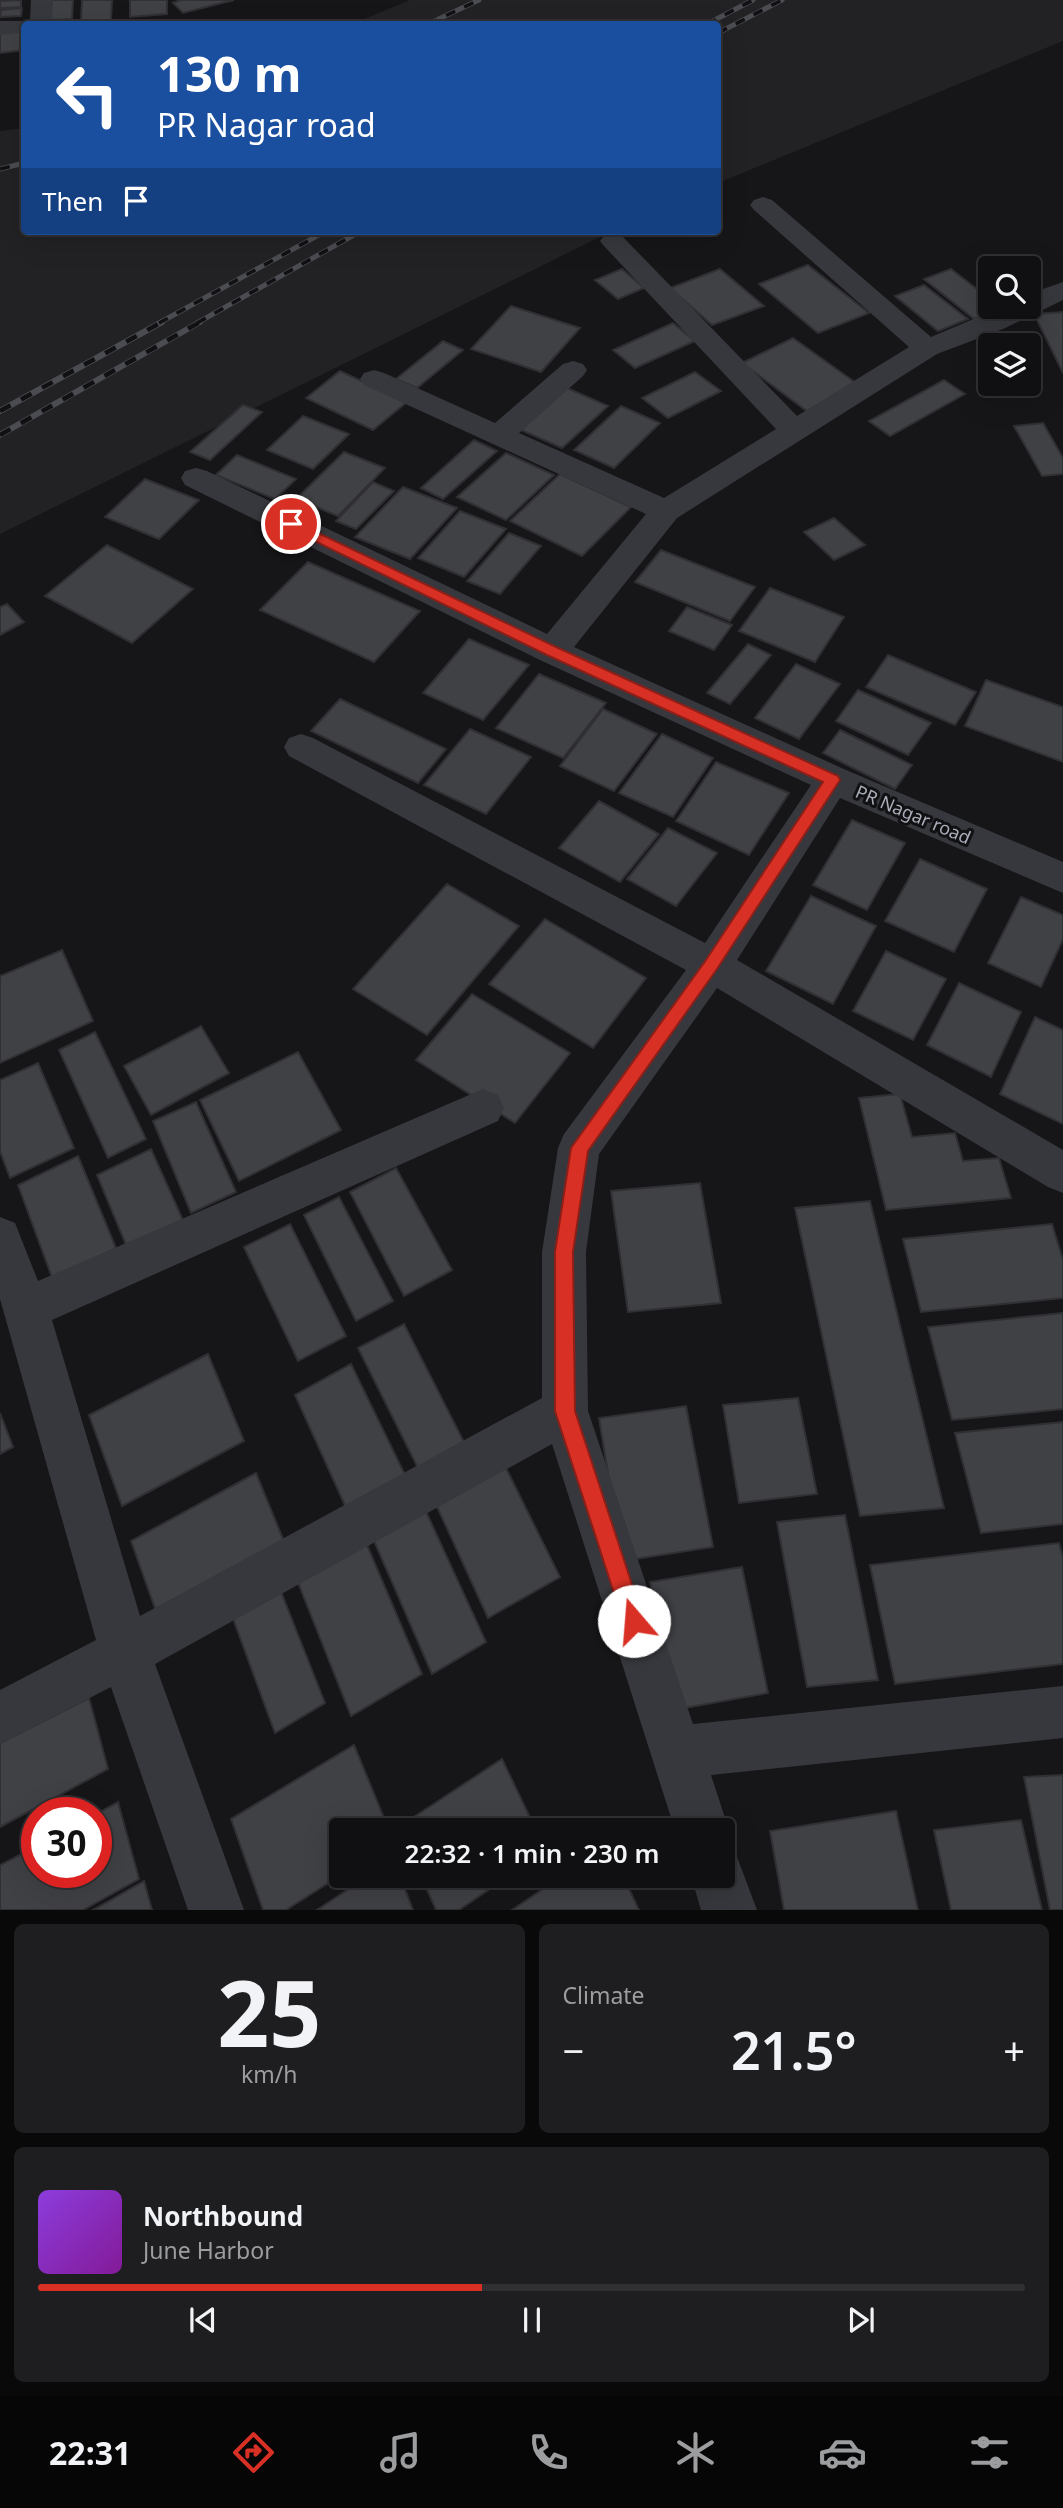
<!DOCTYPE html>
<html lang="en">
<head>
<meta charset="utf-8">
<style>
  :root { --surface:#101012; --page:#1e1e20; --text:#f1f3f6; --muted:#9c9d9f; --line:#303032; --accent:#d93025 }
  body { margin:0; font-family:"Noto Sans",sans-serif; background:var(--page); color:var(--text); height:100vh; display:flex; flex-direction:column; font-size:26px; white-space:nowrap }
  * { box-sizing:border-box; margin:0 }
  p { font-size:23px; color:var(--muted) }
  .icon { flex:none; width:38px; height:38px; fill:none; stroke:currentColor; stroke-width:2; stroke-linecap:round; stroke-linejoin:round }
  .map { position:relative; height:1910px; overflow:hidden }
  .drawer { display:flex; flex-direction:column; gap:14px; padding:14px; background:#09090a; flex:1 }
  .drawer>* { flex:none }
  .guide { position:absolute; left:21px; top:21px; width:700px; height:214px; border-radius:7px; box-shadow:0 7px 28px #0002,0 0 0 2px var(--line); background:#1a4fa0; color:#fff; overflow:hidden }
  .controls { position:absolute; left:978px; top:256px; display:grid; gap:14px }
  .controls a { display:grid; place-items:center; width:63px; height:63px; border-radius:7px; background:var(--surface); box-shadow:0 7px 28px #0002,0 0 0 2px var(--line); font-size:35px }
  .speed { position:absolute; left:21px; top:1797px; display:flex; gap:14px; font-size:35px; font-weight:700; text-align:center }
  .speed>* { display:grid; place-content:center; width:91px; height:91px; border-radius:50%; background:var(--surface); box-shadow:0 7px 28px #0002,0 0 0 2px var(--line); line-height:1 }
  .speed .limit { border:10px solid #d22; background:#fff; color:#111 }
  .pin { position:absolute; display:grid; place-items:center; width:60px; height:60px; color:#fff; margin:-30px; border:4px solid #fff; border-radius:50%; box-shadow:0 2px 7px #0007 }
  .me { position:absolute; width:77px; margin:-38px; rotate:342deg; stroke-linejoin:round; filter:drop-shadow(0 0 5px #0008) }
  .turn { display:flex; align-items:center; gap:24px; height:147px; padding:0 21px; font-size:32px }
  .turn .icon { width:91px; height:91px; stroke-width:2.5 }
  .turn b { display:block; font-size:49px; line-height:60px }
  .then { display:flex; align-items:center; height:66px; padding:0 21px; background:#0003; gap:14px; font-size:26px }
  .big { font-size:52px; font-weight:600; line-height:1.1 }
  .drawer .widget { flex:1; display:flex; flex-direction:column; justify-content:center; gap:10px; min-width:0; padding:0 24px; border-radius:10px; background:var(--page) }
  .drawer .dial { align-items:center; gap:0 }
  .dial b { font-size:91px; line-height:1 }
  .song { display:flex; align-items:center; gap:21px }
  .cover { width:84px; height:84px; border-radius:10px; background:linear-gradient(135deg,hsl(270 70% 55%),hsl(290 70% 35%)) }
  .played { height:7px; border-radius:4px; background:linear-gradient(90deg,var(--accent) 45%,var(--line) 45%) }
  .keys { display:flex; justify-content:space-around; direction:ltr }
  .heat { display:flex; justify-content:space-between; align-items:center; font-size:38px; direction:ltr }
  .drawer .tiles { flex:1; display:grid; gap:14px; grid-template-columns:1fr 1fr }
  .widget:last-child { grid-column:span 2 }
  .trip { position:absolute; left:329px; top:1818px; width:406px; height:70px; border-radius:7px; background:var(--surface); box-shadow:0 7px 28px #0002,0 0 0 2px var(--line); font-weight:600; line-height:70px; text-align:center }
  .menu { display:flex; height:112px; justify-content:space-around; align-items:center; background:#060607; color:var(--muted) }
  .menu .icon { width:49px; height:49px }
  .menu .current { color:var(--accent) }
  .menu b { font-size:32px; color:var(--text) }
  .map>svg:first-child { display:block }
  .built { fill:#222225 }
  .building { fill:#404145; stroke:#303034; stroke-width:2 }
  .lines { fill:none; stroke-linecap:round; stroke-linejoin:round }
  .street { fill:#37383d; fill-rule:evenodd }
  .rail-far1-casing { stroke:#4a4c52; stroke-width:5 }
  .rail-casing { stroke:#4a4c52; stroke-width:6 }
  .rail-far1 { stroke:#111113; stroke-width:3.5; stroke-dasharray:10; stroke-linecap:butt }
  .rail { stroke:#111113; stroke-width:4.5; stroke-dasharray:12; stroke-linecap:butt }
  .route { fill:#d93025; stroke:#8d1f18; stroke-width:2 }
  .labels { text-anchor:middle; stroke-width:6; stroke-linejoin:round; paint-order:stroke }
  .street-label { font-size:18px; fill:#a8adb8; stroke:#111113 }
</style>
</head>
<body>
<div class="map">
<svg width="1063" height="1910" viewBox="0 0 1063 1910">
  <rect width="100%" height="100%" fill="#161618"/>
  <path class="built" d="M410,0h653v41l-345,142v-159h-366z
    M24,128v103h588l-612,303v-403z"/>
  <path class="building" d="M21,0v7l-21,1v-7z
    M51,0h22l-1,19 -22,1z
    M82,0h30l-1,20 -30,2z
    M130,0h37v14l-37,3z
    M234,0l-51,13 -10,-10 8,-3z
    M22,8l-1,8 -21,1 1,-7z
    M24,31v19l-24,3v-20z
    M808,265l61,48 -51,20 -59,-49z
    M622,269l22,19 -26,11 -23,-19z
    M720,269l44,37 -52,19 -42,-37z
    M951,269l39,30v7l12,2 -28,11 -50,-40z
    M924,285l44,34 -30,12 -43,-35z
    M511,306l69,22 -39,44 -70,-23z
    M1063,312v61l-29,-59z
    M673,323l22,18 -60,27 -22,-18z
    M793,338l66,47 -51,27 -66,-49z
    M443,341l20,9 -46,38 -21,-9z
    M340,371l67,31 -34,28 -67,-32z
    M695,372l26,19 -53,27 -26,-20z
    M944,380l21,14 -75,42 -21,-15z
    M567,388l41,18 -46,42 -41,-18z
    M243,405l19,7 -52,48 -20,-8z
    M621,406l39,17 -46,45 -40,-18z
    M303,416l46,18 -36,35 -46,-19z
    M1043,423l20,35v16l-21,2 -28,-50z
    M474,440l23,11 -54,48 -22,-11z
    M344,452l41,16 -47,48 -42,-17z
    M506,453l48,22 -48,45 -49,-23z
    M237,455l59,24 -21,20 -59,-24z
    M560,474l71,33 -49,49 -72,-35z
    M145,479l54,21 -40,39 -54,-22z
    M373,482l21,9 -38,38 -20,-8z
    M403,487l54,21 -47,51 -55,-22z
    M460,511l46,18 -42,48 -46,-19z
    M834,518l31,27 -31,15 -30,-28z
    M509,533l32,13 -41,48 -33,-13z
    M107,545l86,44 -61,54 -87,-47z
    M661,550l94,37 -25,34 -95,-39z
    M308,562l112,49 -46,51 -114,-52z
    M770,588l74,29 -29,45 -76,-31z
    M7,604l17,18 -24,13v-28z
    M687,607l45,18 -18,25 -45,-19z
    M469,639l60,26 -46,55 -60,-27z
    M748,644l23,11 -41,49 -23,-11z
    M888,655l88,37 -21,33 -89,-38z
    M796,664l44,20 -41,55 -44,-21z
    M539,674l67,29 -43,55 -67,-30z
    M986,680l77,27v55l-98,-36z
    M858,690l73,33 -23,32 -72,-34z
    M340,699l106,50 -28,34 -107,-52z
    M603,709l54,25 -43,57 -54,-25z
    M470,729l61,28 -45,57 -62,-29z
    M840,730l72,35 -17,24 -72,-36z
    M662,734l51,24 -40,59 -54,-24z
    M716,762l73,31 -40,62 -73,-34z
    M599,801l60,33 -39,48 -61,-34z
    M852,820l53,23 -38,67 -54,-25z
    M668,828l49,25 -41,53 -49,-27z
    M920,859l67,30 -33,63 -69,-31z
    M447,884l72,42 -92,109 -74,-46z
    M811,896l65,30 -43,78 -67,-33z
    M1021,897l42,18v24l-22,48 -53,-24z
    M545,919l101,59 -53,70 -104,-64z
    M62,950l31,71 -93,42v-87z
    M886,951l60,28 -33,61 -60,-29z
    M959,983l62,29 -30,65 -64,-32z
    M472,994l98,59 -55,70 -99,-63z
    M1035,1017l28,13v94l-63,-30z
    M201,1026l28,47 -78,42 -27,-49z
    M95,1032l51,107 -38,19 -49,-108z
    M298,1052l43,78 -102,51 -39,-81z
    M38,1063l36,85 -64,30 -10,-27v-71z
    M900,1094l12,43 43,-4 8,28 36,-3 12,40 -125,12 -27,-112z
    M196,1102l40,90 -45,21 -38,-92z
    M151,1149l36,80 -56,28 -34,-82z
    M78,1156l38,92 -63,32 -35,-95z
    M396,1168l56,102 -48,26 -54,-104z
    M700,1183l21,120 -93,9 -17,-121z
    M339,1197l54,104 -37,20 -52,-106z
    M870,1201l74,307 -84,8 -65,-308z
    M290,1224l56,112 -48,25 -54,-114z
    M1052,1224l11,36v38l-142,14 -18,-73z
    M1063,1313v96l-111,11 -24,-93z
    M404,1324l63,124 -46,26 -63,-126z
    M208,1354l36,87 -122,65 -33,-91z
    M351,1364l60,123 -59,34 -57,-126z
    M798,1398l19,96 -78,9 -16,-98z
    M686,1406l27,141 -91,14 -23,-143z
    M0,1413l13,34 -13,7z
    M1063,1422v102l-82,9 -26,-100z
    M502,1460l58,117 -72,41 -55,-120z
    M256,1473l34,83 -128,72 -31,-87z
    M423,1505l63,137 -54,32 -61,-140z
    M845,1515l33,165 -71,7 -30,-165z
    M361,1531l61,143 -71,42 -58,-146z
    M1059,1543l4,14v107l-168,20 -25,-119z
    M742,1567l26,126 -95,17 -23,-128z
    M276,1579l49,124 -50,30 -47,-128z
    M89,1698l19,71 -108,58v-84z
    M354,1745l35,85h-48v45l-55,35h-23l-32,-91z
    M502,1759l34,71h-134l-2,-4z
    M1063,1775v135h-13l-26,-133z
    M118,1802l21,77 -56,31h-83v-45l37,-19v26h59v-58z
    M896,1811l22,99h-134l-14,-79z
    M1021,1820l21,90h-91l-17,-80z
    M368,1876h32l13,34h-96z
    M421,1876h88l-50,34h-23z
    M562,1876h61l16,34h-127z
    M144,1881l8,29h-59z"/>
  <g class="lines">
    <path class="street" d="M31,0h22l-1,24h-28v8l-24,3v-14h30z
      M763,197l9,3 159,137 73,-31h25v-12l34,-12v18l-60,29 -66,25 -260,164 -103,129 272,123 217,92v31l-223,-95 -103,162 326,190v43l-15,-6 -331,-199 -118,166 -13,98 2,159 105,313 370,-38v52l-352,37 18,55 -6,15v-15h-48l-123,-386 -397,220 89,246h-56l-77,-223 -111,57v-54l96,-50 -96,-341v-82l15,6 23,58 445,-192 15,6 6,13 -6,13 -446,199 88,296 402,-218v-146l16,-104 6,-14 122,-164 -397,-214 -5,-9 5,-9 12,-4 12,4 392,205 106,-158 -271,-125 -355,-175 -4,-7 4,-7 11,-3 11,3 340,163 99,-120 -282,-129 -4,-6 4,-6 10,-3 10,3 111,50 68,-59 10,-3 10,3 4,6 -4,6 -64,57 145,65 112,-69 -172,-183 -4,-5 4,-5h18l175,180 112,-69 -155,-137 -4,-5 4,-5z
      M723,1850l14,7 20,53h-56l-10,-34h32z"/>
    <g class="rail-far1-casing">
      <path id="rail-far1" d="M428,24l51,-24
        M707,24l46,-24
        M718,33l64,-33
        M0,169l24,-6
        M159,323l167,-92
        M197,323l164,-92"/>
    </g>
    <g class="rail-casing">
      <path id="rail" d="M0,411l162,-89
        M0,435l200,-113"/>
    </g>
    <use href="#rail-far1" class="rail-far1"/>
    <use href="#rail" class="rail"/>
  </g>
  <path class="route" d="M291,520l265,127 282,129 2,4 -123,189 -129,182 -15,101 2,159 69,210 -3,7 -7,3 -8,-3 -3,-7 -68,-210v-159l16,-104 135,-188 117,-178 -276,-127 -261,-128v-6z"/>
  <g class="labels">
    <g class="street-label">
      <text transform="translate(913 815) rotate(23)" y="6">PR Nagar road</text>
    </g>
  </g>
</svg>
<div class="controls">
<a><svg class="icon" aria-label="search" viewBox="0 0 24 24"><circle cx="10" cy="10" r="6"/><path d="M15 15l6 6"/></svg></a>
<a><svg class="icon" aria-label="layers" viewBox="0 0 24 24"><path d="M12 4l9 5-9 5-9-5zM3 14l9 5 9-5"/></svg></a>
</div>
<div class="speed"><div class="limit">30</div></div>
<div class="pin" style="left:291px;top:524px;background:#d93025"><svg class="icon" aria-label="arrive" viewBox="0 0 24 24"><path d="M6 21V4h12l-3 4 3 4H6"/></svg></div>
<svg class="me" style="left:634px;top:1621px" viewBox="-20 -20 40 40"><circle r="19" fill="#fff"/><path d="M0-13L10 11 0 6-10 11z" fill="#d93025"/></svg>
<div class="trip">22:32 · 1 min · 230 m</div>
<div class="guide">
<div class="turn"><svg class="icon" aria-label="left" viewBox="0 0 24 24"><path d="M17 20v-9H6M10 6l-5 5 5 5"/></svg><div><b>130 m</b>PR Nagar road</div></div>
<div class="then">Then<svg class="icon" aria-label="arrive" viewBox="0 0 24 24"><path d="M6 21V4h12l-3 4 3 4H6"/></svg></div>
</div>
</div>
<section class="drawer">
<div class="tiles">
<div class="widget dial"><b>25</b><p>km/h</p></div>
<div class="widget"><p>Climate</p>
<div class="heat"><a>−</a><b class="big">21.5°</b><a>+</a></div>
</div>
<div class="widget">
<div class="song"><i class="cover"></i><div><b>Northbound</b><p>June Harbor</p></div></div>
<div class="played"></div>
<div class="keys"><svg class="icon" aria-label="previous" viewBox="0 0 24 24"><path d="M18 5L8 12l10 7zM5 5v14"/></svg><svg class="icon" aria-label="pause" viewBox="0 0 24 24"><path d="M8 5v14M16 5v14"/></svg><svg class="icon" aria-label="next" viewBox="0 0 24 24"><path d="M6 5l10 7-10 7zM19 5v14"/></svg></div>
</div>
</div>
</section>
<nav class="menu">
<b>22:31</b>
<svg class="icon current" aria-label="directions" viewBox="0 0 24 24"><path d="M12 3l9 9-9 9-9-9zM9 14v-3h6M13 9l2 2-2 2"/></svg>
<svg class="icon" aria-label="music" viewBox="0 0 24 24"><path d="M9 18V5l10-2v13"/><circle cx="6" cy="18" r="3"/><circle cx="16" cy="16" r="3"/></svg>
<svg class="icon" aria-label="phone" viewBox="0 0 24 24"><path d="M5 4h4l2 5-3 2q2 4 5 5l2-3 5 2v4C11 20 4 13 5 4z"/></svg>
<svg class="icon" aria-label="climate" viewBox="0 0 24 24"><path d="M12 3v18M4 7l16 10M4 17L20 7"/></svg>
<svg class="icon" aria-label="car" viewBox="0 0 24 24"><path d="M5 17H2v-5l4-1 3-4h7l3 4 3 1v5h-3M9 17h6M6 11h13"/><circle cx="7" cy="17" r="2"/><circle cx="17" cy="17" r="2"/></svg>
<svg class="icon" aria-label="filters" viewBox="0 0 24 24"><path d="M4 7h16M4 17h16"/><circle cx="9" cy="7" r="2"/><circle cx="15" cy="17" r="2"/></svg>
</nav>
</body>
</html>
